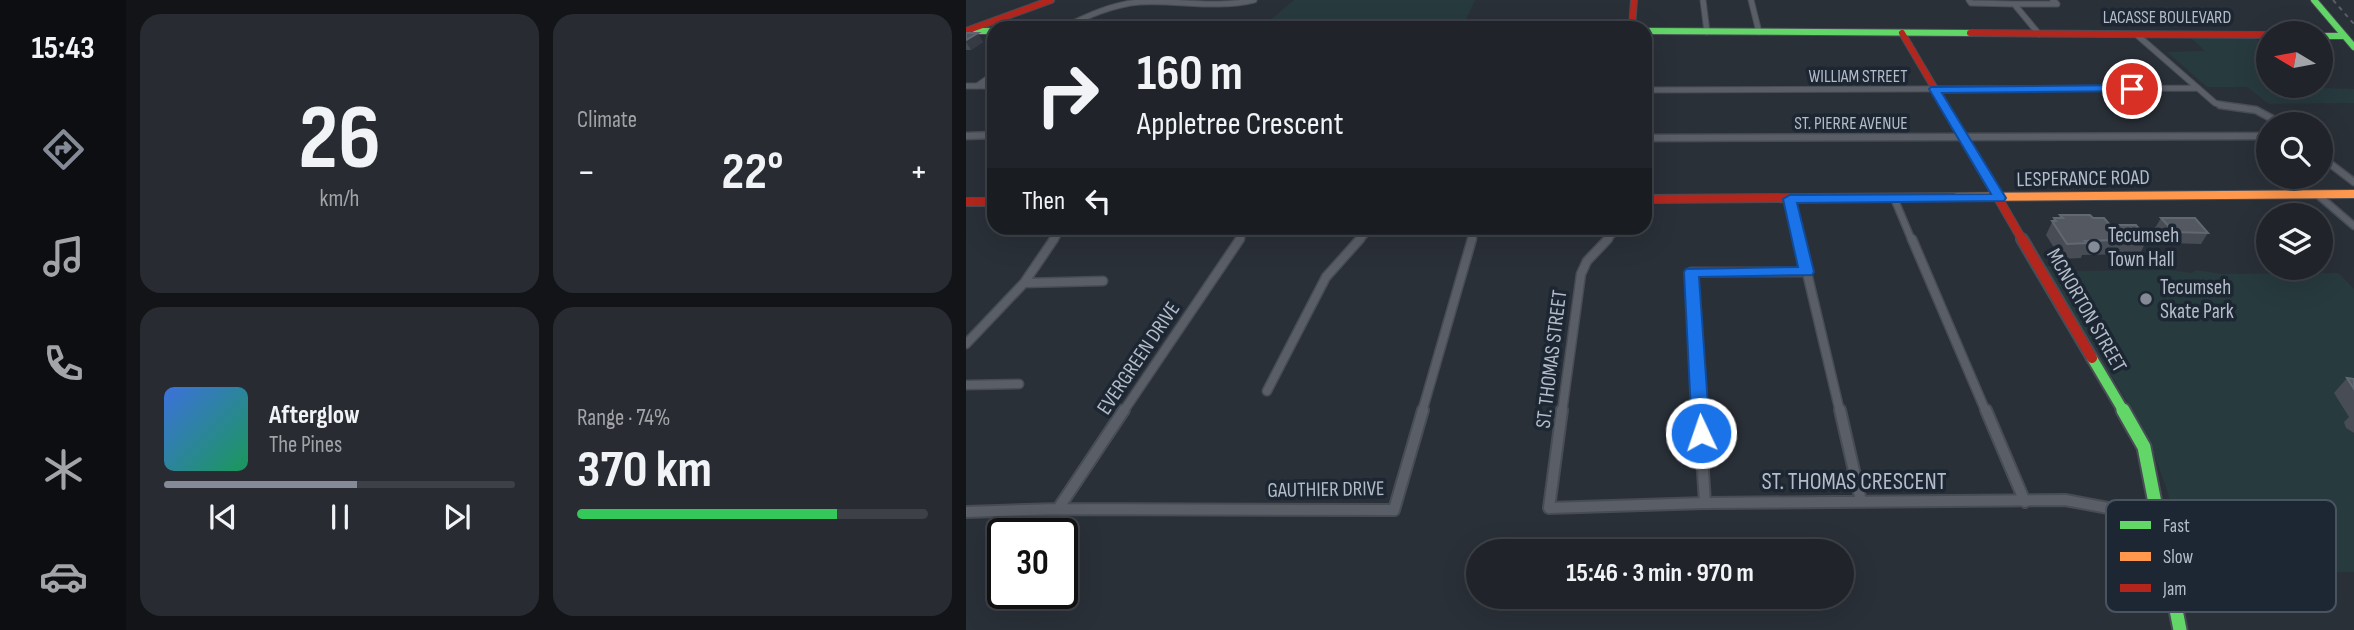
<!DOCTYPE html>
<html lang="en">
<head>
<meta charset="utf-8">
<style>
  :root { --surface:#20242a; --page:#282c32; --text:#f1f3f6; --muted:#a2a4a8; --line:#3d4147; --accent:#848b96 }
  body { margin:0; font-family:"Sofia Sans Condensed",sans-serif; background:var(--page); color:var(--text); height:100vh; display:flex; flex-direction:column; font-size:26px; white-space:nowrap }
  * { box-sizing:border-box; margin:0 }
  p { font-size:23px; color:var(--muted) }
  .icon { flex:none; width:38px; height:38px; fill:none; stroke:currentColor; stroke-width:2; stroke-linecap:round; stroke-linejoin:round }
  .map { position:relative; flex:1; overflow:hidden }
  .details { display:flex; flex-direction:column; gap:14px; padding:14px; background:#121417; width:840px }
  .details>* { flex:none }
  .banner { position:absolute; left:21px; top:21px; width:665px; height:214px; border-radius:21px; box-shadow:0 7px 28px #0002,0 0 0 2px var(--line); background:#20242a; color:var(--text); overflow:hidden }
  .needle { width:46px; rotate:280deg }
  .tools { position:absolute; left:1290px; top:21px; display:grid; gap:14px }
  .tools a { display:grid; place-items:center; width:77px; height:77px; border-radius:50%; background:var(--surface); box-shadow:0 7px 28px #0002,0 0 0 2px var(--line); font-size:35px }
  .speed { position:absolute; left:21px; top:518px; display:flex; gap:14px; font-size:35px; font-weight:700; text-align:center }
  .speed>* { display:grid; place-content:center; width:91px; height:91px; border-radius:50%; background:var(--surface); box-shadow:0 7px 28px #0002,0 0 0 2px var(--line); line-height:1 }
  .speed .limit { border:4px solid #111; border-radius:10px; background:#fff; color:#111 }
  .pin { position:absolute; display:grid; place-items:center; width:60px; height:60px; color:#fff; margin:-30px; border:4px solid #fff; border-radius:50%; box-shadow:0 2px 7px #0007 }
  .me { position:absolute; width:77px; margin:-38px; rotate:357deg; stroke-linejoin:round; filter:drop-shadow(0 0 5px #0008) }
  .turn { display:flex; align-items:center; gap:24px; height:147px; padding:0 35px; font-size:32px }
  .turn .icon { width:91px; height:91px; stroke-width:2.5 }
  .turn b { display:block; font-size:49px; line-height:60px }
  .then { display:flex; align-items:center; height:66px; padding:0 35px; background:#0003; gap:14px; font-size:26px }
  .big { font-size:52px; font-weight:700; line-height:1.1 }
  .details .card { flex:1; display:flex; flex-direction:column; justify-content:center; gap:10px; min-width:0; padding:0 24px; border-radius:21px; background:var(--page) }
  .details .dial { align-items:center; gap:0 }
  .dial b { font-size:91px; line-height:1 }
  .song { display:flex; align-items:center; gap:21px }
  .cover { width:84px; height:84px; border-radius:10px; background:linear-gradient(135deg,hsl(220 70% 55%),hsl(150 70% 35%)) }
  .played { height:7px; border-radius:4px; background:linear-gradient(90deg,var(--accent) 55%,var(--line) 55%) }
  .keys { display:flex; justify-content:space-around; direction:ltr }
  .heat { display:flex; justify-content:space-between; align-items:center; font-size:38px; direction:ltr }
  .charge { height:10px; border-radius:5px; background:linear-gradient(90deg,#34c759 74%,var(--line) 0) }
  .details .tiles { flex:1; display:grid; gap:14px; grid-template-columns:repeat(2,1fr) }
  .trip { position:absolute; left:500px; top:539px; width:388px; height:70px; border-radius:35px; background:var(--surface); box-shadow:0 7px 28px #0002,0 0 0 2px var(--line); font-weight:700; line-height:70px; text-align:center }
  main { display:flex; flex:1; min-height:0 }
  .dock { display:flex; flex-direction:column; width:126px; justify-content:space-around; align-items:center; background:#0d0e11; color:var(--muted) }
  .dock .icon { width:49px; height:49px }
  .dock .on { color:var(--accent) }
  .dock b { font-size:32px; color:var(--text) }
  .map>svg:first-child { display:block }
  .green { fill:#273a3e }
  .lines { fill:none; stroke-linecap:round; stroke-linejoin:round }
  .street-far3-casing { stroke:#484c55; stroke-width:7 }
  .street-far2-casing { stroke:#484c55; stroke-width:9 }
  .street-far1-casing { stroke:#484c55; stroke-width:11 }
  .street-casing { stroke:#484c55; stroke-width:14 }
  .fast-far2-casing { stroke:#484c55; stroke-width:8 }
  .fast-far1-casing { stroke:#484c55; stroke-width:14 }
  .fast-casing { stroke:#484c55; stroke-width:17 }
  .slow-casing { stroke:#484c55; stroke-width:10 }
  .jam-far2-casing { stroke:#484c55; stroke-width:8 }
  .jam-far1-casing { stroke:#484c55; stroke-width:10 }
  .jam-casing { stroke:#484c55; stroke-width:14 }
  .street-far3 { stroke:#5a5e66; stroke-width:5 }
  .street-far2 { stroke:#5a5e66; stroke-width:6 }
  .street-far1 { stroke:#5a5e66; stroke-width:8 }
  .street { stroke:#5a5e66; stroke-width:10 }
  .fast-far2 { stroke:#63d668; stroke-width:6 }
  .fast-far1 { stroke:#63d668; stroke-width:10 }
  .fast { stroke:#63d668; stroke-width:13 }
  .slow { stroke:#ff974d; stroke-width:8 }
  .jam-far2 { stroke:#b3261e; stroke-width:6 }
  .jam-far1 { stroke:#b3261e; stroke-width:8 }
  .jam { stroke:#b3261e; stroke-width:10 }
  .rail { stroke:#595d64; stroke-width:2; stroke-dasharray:4.5 4.5; stroke-linecap:butt }
  .wall { fill:#474c55 }
  .shaded-wall { fill:#373c44 }
  .building { fill:#535861; stroke:#626872; stroke-width:2 }
  .route { fill:#1a73e8; stroke:#114b97; stroke-width:2 }
  .poi-dot { fill:#848b96; stroke:#1d2633; stroke-width:2.5 }
  .labels { text-anchor:middle; stroke-width:7; stroke-linejoin:round; paint-order:stroke }
  .far-street-label { font-size:18px; fill:#b4bcc9; stroke:#1d2633 }
  .street-label { font-size:21px; fill:#b4bcc9; stroke:#1d2633 }
  .poi-label { font-size:21px; fill:#b4bcc9; stroke:#1d2633; text-anchor:start }
  .near-street-label { font-size:24px; fill:#b4bcc9; stroke:#1d2633 }
  .key { fill:#1d2633; stroke:#4a5360; stroke-width:2 }
  .key-label { font-size:19px; fill:#b4bcc9 }
</style>
</head>
<body>
<main>
<nav class="dock">
<b>15:43</b>
<svg class="icon on" aria-label="directions" viewBox="0 0 24 24"><path d="M12 3l9 9-9 9-9-9zM9 14v-3h6M13 9l2 2-2 2"/></svg>
<svg class="icon" aria-label="music" viewBox="0 0 24 24"><path d="M9 18V5l10-2v13"/><circle cx="6" cy="18" r="3"/><circle cx="16" cy="16" r="3"/></svg>
<svg class="icon" aria-label="phone" viewBox="0 0 24 24"><path d="M5 4h4l2 5-3 2q2 4 5 5l2-3 5 2v4C11 20 4 13 5 4z"/></svg>
<svg class="icon" aria-label="climate" viewBox="0 0 24 24"><path d="M12 3v18M4 7l16 10M4 17L20 7"/></svg>
<svg class="icon" aria-label="car" viewBox="0 0 24 24"><path d="M5 17H2v-5l4-1 3-4h7l3 4 3 1v5h-3M9 17h6M6 11h13"/><circle cx="7" cy="17" r="2"/><circle cx="17" cy="17" r="2"/></svg>
</nav>
<section class="details">
<div class="tiles">
<div class="card dial"><b>26</b><p>km/h</p></div>
<div class="card"><p>Climate</p>
<div class="heat"><a>−</a><b class="big">22°</b><a>+</a></div>
</div>
<div class="card">
<div class="song"><i class="cover"></i><div><b>Afterglow</b><p>The Pines</p></div></div>
<div class="played"></div>
<div class="keys"><svg class="icon" aria-label="previous" viewBox="0 0 24 24"><path d="M18 5L8 12l10 7zM5 5v14"/></svg><svg class="icon" aria-label="pause" viewBox="0 0 24 24"><path d="M8 5v14M16 5v14"/></svg><svg class="icon" aria-label="next" viewBox="0 0 24 24"><path d="M6 5l10 7-10 7zM19 5v14"/></svg></div>
</div>
<div class="card"><p>Range · 74%</p><b class="big">370 km</b><div class="charge"></div></div>
</div>
</section>
<div class="map">
<svg width="1388" height="630" viewBox="0 0 1388 630">
  <rect width="100%" height="100%" fill="#2a3038"/>
  <path class="green" d="M328,0h181l-12,26 -202,2z
    M1225,38l65,1 12,9v38l86,3v14l-85,1 -22,-17h-40l-40,-35 38,-1z
    M1078,266h12l6,5 106,-1 24,3 4,-3 26,4 116,-1 16,16v283h-172l-14,-79 -21,-59z"/>
  <g class="lines">
    <g class="street-far3-casing">
      <path id="street-far3" d="M737,0l4,32
        M785,0l8,32
        M1003,0l2,3 43,1 25,30
        M1048,4h43l-4,-4
        M97,28c24,-12 50,-24 77,-26 39,-2 76,7 114,-2
        M1171,35l78,68 11,3
        M0,86h28
        M11,86l17,-12
        M679,90l553,-2"/>
    </g>
    <g class="street-far2-casing">
      <path id="street-far2" d="M1254,105l36,5 26,14
        M0,136l28,-1
        M679,138l623,-2
        M1354,156l34,26
        M1352,195l36,31
        M928,198l18,43
        M824,199l10,42
        M87,241l9,-13
        M272,241l9,-13
        M393,241l11,-13
        M505,241l4,-13
        M640,241l12,-13"/>
    </g>
    <g class="street-far1-casing">
      <path id="street-far1" d="M833,239l41,173
        M946,239l74,173
        M58,283l79,-2
        M0,344l58,-61 30,-44
        M0,385l53,-1
        M301,391l59,-114 34,-38
        M157,412l117,-173
        M456,412l50,-173
        M596,412l19,-138 6,-13 21,-22
        M733,412l-8,-140h115"/>
    </g>
    <g class="street-casing">
      <path id="street" d="M596,410l-13,98 156,-5 360,-3 92,17
        M733,410l6,93
        M874,410l21,91
        M1020,410l39,92
        M92,509l66,-99
        M0,512l92,-3 336,1 29,-100"/>
    </g>
    <g class="fast-far2-casing">
      <path id="fast-far2" d="M1348,0l40,47
        M10,31h18
        M679,31l325,2
        M1354,36h24"/>
    </g>
    <g class="fast-far1-casing">
      <path id="fast-far1" d="M1126,358l32,54"/>
    </g>
    <g class="fast-casing">
      <path id="fast" d="M1157,410l21,37 36,183"/>
    </g>
    <g class="slow-casing">
      <path id="slow" d="M987,197l401,-3"/>
    </g>
    <g class="jam-far2-casing">
      <path id="jam-far2" d="M666,28l2,-28
        M0,31l85,-31
        M936,33l43,73
        M1004,33l298,2"/>
    </g>
    <g class="jam-far1-casing">
      <path id="jam-far1" d="M978,105l79,136
        M679,199l308,-2
        M0,202h28"/>
    </g>
    <g class="jam-casing">
      <path id="jam" d="M1056,239l70,119"/>
    </g>
    <use href="#street-far3" class="street-far3"/>
    <use href="#street-far2" class="street-far2"/>
    <use href="#street-far1" class="street-far1"/>
    <use href="#street" class="street"/>
    <use href="#fast-far2" class="fast-far2"/>
    <use href="#fast-far1" class="fast-far1"/>
    <use href="#fast" class="fast"/>
    <use href="#slow" class="slow"/>
    <use href="#jam-far2" class="jam-far2"/>
    <use href="#jam-far1" class="jam-far1"/>
    <use href="#jam" class="jam"/>
    <path class="rail" d="M1367,0l21,24"/>
  </g>
  <path class="wall" d="M0,33l17,9 -12,8h-5z
    M1094,215l33,3 54,21 -7,15 -58,1 -1,3 -20,1 -15,-24 8,-17h5z
    M1195,218l47,15 -7,11 -33,-1 -13,-15z
    M1381,378l7,1v54l-8,-5 -2,-6 5,-5 -15,-24z"/>
  <path class="shaded-wall" d="M12,33l5,9 -12,8 -5,-8v-2z"/>
  <path class="building" d="M0,33h12l-12,7z
    M1094,215h30l3,3h11l6,7h26l11,14 -62,2 2,2 -20,1 -15,-23h4l-2,-3h9z
    M1195,218h34l13,15 -34,-1z
    M1381,378l7,1v10z"/>
  <path class="route" d="M1166,85l5,4 -1,2 -194,2 64,105 -2,3 -207,2 17,69 -2,3 -113,2 11,156 -3,5 -6,2 -7,-2 -2,-5 -8,-161 2,-3 112,-2 -15,-68 7,-4 201,-1 -62,-105 2,-2z"/>
  <g class="poi-dot">
    <circle cx="1128" cy="247" r="7"/>
    <circle cx="1180" cy="299" r="7"/>
  </g>
  <g class="labels">
    <g class="far-street-label">
      <text x="1201" y="23">LACASSE BOULEVARD</text>
      <text x="892" y="82">WILLIAM STREET</text>
      <text x="885" y="129">ST. PIERRE AVENUE</text>
    </g>
    <g class="street-label">
      <text transform="translate(1117 178) rotate(-1)" y="7">LESPERANCE ROAD</text>
      <text transform="translate(1121 310) rotate(60)" y="7">MCNORTON STREET</text>
      <text transform="translate(172 358) rotate(-56)" y="7">EVERGREEN DRIVE</text>
      <text transform="translate(585 359) rotate(-83)" y="7">ST. THOMAS STREET</text>
      <text transform="translate(360 489) rotate(-1)" y="7">GAUTHIER DRIVE</text>
    </g>
    <g class="poi-label">
      <text x="1142" y="242">Tecumseh<tspan x="1142" dy="24">Town Hall</tspan></text>
      <text x="1194" y="294">Tecumseh<tspan x="1194" dy="24">Skate Park</tspan></text>
    </g>
    <g class="near-street-label">
      <text x="888" y="489">ST. THOMAS CRESCENT</text>
    </g>
  </g>
  <rect x="1140" y="500" width="230" height="112" rx="10" class="key"/>
  <rect x="1154" y="521" width="31" height="8" fill="#63d668"/>
  <rect x="1154" y="552" width="31" height="9" fill="#ff974d"/>
  <rect x="1154" y="584" width="31" height="8" fill="#b3261e"/>
  <g class="key-label">
    <text x="1197" y="532">Fast</text>
    <text x="1197" y="563">Slow</text>
    <text x="1197" y="595">Jam</text>
  </g>
</svg>
<div class="tools">
<a><svg class="needle" viewBox="-14 -14 28 28"><path d="M0-13l5 13h-10z" fill="#e53935"/><path d="M0 13l5-13h-10z" fill="#a2a4a8"/></svg></a>
<a><svg class="icon" aria-label="search" viewBox="0 0 24 24"><circle cx="10" cy="10" r="6"/><path d="M15 15l6 6"/></svg></a>
<a><svg class="icon" aria-label="layers" viewBox="0 0 24 24"><path d="M12 4l9 5-9 5-9-5zM3 14l9 5 9-5"/></svg></a>
</div>
<div class="speed"><div class="limit">30</div></div>
<div class="pin" style="left:1166px;top:89px;background:#d93025"><svg class="icon" aria-label="arrive" viewBox="0 0 24 24"><path d="M6 21V4h12l-3 4 3 4H6"/></svg></div>
<svg class="me" style="left:735px;top:433px" viewBox="-20 -20 40 40"><circle r="17" fill="#1a73e8" stroke="#fff" stroke-width="3"/><path d="M0-11L8 9 0 5-8 9z" fill="#fff"/></svg>
<div class="trip">15:46 · 3 min · 970 m</div>
<div class="banner">
<div class="turn"><svg class="icon" aria-label="right" viewBox="0 0 24 24"><path d="M7 20v-9h11M14 6l5 5-5 5"/></svg><div><b>160 m</b>Appletree Crescent</div></div>
<div class="then">Then<svg class="icon" aria-label="left" viewBox="0 0 24 24"><path d="M17 20v-9H6M10 6l-5 5 5 5"/></svg></div>
</div>
</div>
</main>
</body>
</html>
